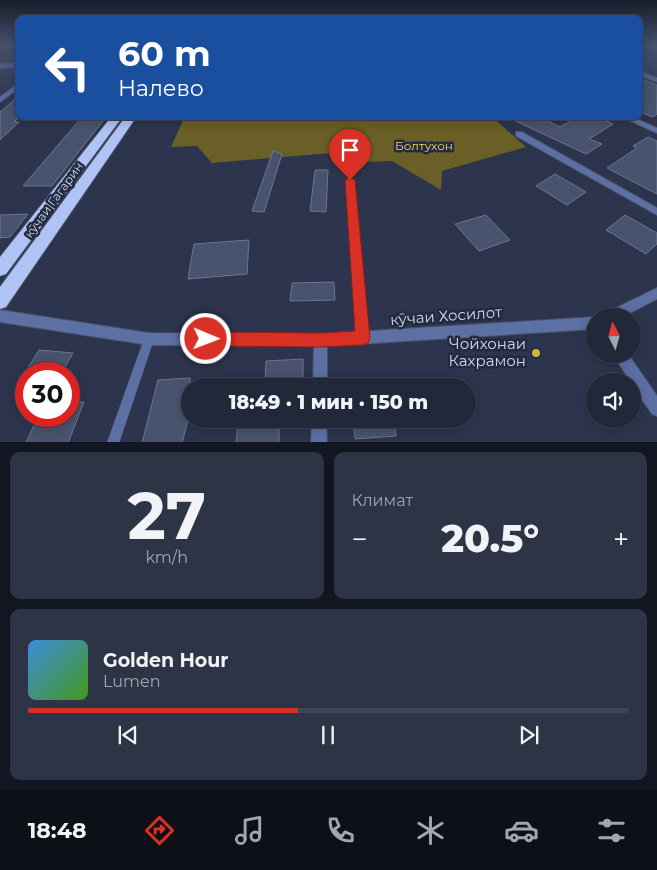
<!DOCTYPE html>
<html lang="ru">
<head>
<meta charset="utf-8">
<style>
  :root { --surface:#21283a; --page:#2d3445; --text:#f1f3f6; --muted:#a2a6af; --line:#3e4454; --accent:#d93025 }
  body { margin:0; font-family:Montserrat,sans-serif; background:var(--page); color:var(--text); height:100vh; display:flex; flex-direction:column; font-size:19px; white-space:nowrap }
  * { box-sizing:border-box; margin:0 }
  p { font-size:16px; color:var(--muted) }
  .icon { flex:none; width:28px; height:28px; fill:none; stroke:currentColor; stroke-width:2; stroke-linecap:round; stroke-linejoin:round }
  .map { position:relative; height:442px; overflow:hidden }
  .drawer { display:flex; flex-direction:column; gap:10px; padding:10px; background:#121620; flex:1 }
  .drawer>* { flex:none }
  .guide { position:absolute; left:15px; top:15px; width:628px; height:105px; border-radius:10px; box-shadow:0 2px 12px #0003,0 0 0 1px var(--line); background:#1a4fa0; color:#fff; overflow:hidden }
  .needle { width:32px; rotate:354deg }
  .buttons { position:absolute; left:586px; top:308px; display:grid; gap:10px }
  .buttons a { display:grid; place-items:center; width:55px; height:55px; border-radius:50%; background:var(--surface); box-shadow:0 2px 12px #0003,0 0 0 1px var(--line); font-size:25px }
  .speed { position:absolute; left:15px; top:362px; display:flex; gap:10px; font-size:25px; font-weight:700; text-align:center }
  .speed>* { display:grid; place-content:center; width:65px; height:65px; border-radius:50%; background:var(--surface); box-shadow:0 2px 12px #0003,0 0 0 1px var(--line); line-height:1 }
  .speed .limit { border:8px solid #d22; background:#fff; color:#111 }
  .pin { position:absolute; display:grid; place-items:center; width:42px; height:42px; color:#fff; margin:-51px -21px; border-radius:50% 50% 50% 0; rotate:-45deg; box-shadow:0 0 5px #0007 }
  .pin .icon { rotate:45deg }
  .me { position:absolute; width:55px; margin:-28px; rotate:91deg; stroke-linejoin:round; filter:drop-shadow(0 0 4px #0008) }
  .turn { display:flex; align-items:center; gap:18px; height:105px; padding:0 20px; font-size:22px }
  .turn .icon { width:65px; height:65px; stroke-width:2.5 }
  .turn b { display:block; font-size:35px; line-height:42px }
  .big { font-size:38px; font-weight:800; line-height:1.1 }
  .drawer .tile { flex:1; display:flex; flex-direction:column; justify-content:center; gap:8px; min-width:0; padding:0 18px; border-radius:10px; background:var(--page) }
  .drawer .dial { align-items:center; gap:0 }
  .dial b { font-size:65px; line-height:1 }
  .song { display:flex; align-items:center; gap:15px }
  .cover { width:60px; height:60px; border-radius:8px; background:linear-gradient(135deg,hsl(210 70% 55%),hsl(100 70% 35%)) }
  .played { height:5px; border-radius:2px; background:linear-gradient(90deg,var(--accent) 45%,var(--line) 45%) }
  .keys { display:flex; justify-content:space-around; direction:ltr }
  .heat { display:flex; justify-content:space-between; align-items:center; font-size:28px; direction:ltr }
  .drawer .tiles { flex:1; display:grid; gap:10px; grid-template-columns:1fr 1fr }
  .tile:last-child { grid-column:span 2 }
  .trip { position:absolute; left:181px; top:378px; width:295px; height:50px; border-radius:25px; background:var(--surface); box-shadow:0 2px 12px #0003,0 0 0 1px var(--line); font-weight:800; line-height:50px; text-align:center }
  .tabs { display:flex; height:80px; justify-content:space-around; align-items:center; background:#0d1017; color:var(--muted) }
  .tabs .icon { width:35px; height:35px }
  .tabs .current { color:var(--accent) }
  .tabs b { font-size:22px; color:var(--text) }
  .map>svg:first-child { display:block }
  .green { fill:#6a5f26 }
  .building { fill:#49536d; stroke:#6b7691 }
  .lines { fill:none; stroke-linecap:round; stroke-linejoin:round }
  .lane-casing { stroke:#4a5269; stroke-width:1 }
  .street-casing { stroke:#4a5269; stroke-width:2 }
  .highway-casing { stroke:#4a5269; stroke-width:2 }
  .lane { fill:#5d70a4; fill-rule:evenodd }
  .street { fill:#5d70a4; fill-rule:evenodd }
  .highway { fill:#afc3f5; fill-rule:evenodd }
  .route { fill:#d93025; stroke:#8d1f18 }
  .poi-dot { fill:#d0b837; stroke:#232b42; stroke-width:2 }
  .labels { text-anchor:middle; stroke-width:5; stroke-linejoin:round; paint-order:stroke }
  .park-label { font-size:12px; fill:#f6db4e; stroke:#232b42 }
  .street-label { font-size:12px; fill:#d2d8e8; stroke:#232b42 }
  .near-street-label { font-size:15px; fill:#d2d8e8; stroke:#232b42 }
  .near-poi-label { font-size:15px; fill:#d2d8e8; stroke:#232b42; text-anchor:end }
</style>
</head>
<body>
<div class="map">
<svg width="657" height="443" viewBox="0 0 657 443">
  <rect width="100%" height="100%" fill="#2c354d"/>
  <path class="green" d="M185,116h306l35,31 -84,24 -1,19 -49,-29 -28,1 -8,-11 -144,12 -15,-17 -26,1z"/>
  <path class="building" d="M639,78l18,7v29l-5,3 -13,-6z
    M19,96v21l-5,5h5l-19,18v-28z
    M83,116h24l-55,70h-29z
    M505,116h33l22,11 20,-11h15l18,8 -24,15 13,5 -16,10z
    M648,137l9,4v53l-50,-26 30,-20 -4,-2z
    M273,151l9,3 -18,58 -12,-1z
    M315,170h13l-2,42 -16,-1z
    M555,174l31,18 -19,13 -31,-19z
    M28,214l-18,23 -10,1v-23z
    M486,215l24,25 -31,11 -24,-27z
    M625,215l32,18v11l-11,10 -40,-24z
    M249,240l-2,34 -59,5 6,-35z
    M334,282l1,18 -45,1 2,-18z
    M39,350l34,3 -12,21h-37z
    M303,359v27h-38l1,-25z
    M190,378v34l-8,31h-40l16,-63z
    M84,402l-16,41h-42l12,-27h31v-13z
    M353,419h41l2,17 -41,3z
    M279,420v23h-43l2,-20z"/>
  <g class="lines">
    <g class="lane-casing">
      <path id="lane" d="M348,178h2l3,2 15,158 -2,3 -3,2 -3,-2 -2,-3 -11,-158z
        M149,334l3,2 2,3 -35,104h-12l37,-104 2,-3z"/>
    </g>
    <g class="street-casing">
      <path id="street" d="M649,45h8v4z
        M19,63v4l-19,1v-4z
        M639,71l18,7v4l-18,-7z
        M19,83v5l-19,14v-5z
        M620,116h10l27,12v5z
        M516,132h6l135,76v7l-141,-79z
        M657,288v11l-33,17h-18l2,-4z
        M0,310l149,23 172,1 274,-17v12l-268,17v40h-14l1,-40 -165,-1 -149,-23z
        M613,354h15l29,42v20l-5,-2 -20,-29v-4h-2z
        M312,419h14l1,24h-16z"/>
    </g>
    <g class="highway-casing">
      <path id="highway" d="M112,116h11l-117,158 -6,2v-19z
        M126,116h11l-131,191 -6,2v-22z"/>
    </g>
    <use href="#lane" class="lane"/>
    <use href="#street" class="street"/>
    <use href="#highway" class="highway"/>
  </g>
  <linearGradient id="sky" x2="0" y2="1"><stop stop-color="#181d2a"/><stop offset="0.42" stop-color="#45516d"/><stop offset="1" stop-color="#45516d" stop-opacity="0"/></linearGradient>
  <rect width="657" height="107" fill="url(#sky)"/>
  <path class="route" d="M350,177l5,3 15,158 -2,5 -5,2 -42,2 -115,-1 -5,-2 -2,-5 2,-5 5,-2 115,1 34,-2 -10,-151z"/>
  <circle class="poi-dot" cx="536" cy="353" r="5"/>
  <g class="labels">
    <g class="park-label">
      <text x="424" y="150">Болтухон</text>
    </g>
    <g class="street-label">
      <text transform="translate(54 200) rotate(-54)" y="4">кӯчаи Гагарин</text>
    </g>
    <g class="near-street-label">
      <text transform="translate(446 316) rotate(-4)" y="5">кӯчаи Хосилот</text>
    </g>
    <g class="near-poi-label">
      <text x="526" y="349">Чойхонаи<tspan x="526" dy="17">Кахрамон</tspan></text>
    </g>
  </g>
</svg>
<div class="buttons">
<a><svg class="needle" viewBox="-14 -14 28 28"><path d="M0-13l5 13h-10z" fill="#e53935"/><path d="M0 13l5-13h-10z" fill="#a2a6af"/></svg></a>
<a><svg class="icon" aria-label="sound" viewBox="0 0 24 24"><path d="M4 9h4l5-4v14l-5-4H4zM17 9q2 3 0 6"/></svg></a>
</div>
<div class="speed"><div class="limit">30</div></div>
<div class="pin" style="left:350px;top:180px;background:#d93025"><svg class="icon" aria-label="arrive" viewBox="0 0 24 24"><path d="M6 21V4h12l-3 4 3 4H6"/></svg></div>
<svg class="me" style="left:206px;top:339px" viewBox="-20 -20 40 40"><circle r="17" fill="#d93025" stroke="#fff" stroke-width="3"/><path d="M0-11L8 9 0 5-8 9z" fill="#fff"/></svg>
<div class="trip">18:49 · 1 мин · 150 m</div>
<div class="guide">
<div class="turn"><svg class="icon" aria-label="left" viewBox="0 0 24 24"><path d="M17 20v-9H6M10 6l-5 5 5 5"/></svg><div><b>60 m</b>Налево</div></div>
</div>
</div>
<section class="drawer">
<div class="tiles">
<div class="tile dial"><b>27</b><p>km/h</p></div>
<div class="tile"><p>Климат</p>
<div class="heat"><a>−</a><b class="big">20.5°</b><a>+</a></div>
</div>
<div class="tile">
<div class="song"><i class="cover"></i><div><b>Golden Hour</b><p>Lumen</p></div></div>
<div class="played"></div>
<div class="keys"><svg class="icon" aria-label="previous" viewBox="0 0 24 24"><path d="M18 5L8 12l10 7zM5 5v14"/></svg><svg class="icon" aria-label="pause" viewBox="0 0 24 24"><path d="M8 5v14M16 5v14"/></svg><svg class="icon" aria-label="next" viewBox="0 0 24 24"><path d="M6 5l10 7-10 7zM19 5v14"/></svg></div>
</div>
</div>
</section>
<nav class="tabs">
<b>18:48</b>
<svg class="icon current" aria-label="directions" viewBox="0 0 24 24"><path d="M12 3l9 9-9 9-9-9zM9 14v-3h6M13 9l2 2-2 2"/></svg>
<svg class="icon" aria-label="music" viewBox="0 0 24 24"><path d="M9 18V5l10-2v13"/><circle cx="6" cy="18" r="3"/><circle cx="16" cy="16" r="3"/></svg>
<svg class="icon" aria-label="phone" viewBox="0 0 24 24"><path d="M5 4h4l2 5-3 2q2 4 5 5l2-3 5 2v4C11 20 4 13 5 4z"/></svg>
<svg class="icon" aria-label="climate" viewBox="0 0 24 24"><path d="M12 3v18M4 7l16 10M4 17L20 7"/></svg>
<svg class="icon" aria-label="car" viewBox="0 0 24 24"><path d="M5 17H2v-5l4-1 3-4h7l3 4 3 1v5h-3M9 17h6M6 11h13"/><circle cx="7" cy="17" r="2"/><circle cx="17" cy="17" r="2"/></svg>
<svg class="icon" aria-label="filters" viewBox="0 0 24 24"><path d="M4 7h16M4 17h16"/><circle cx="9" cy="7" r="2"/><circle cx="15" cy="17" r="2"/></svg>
</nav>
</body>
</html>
